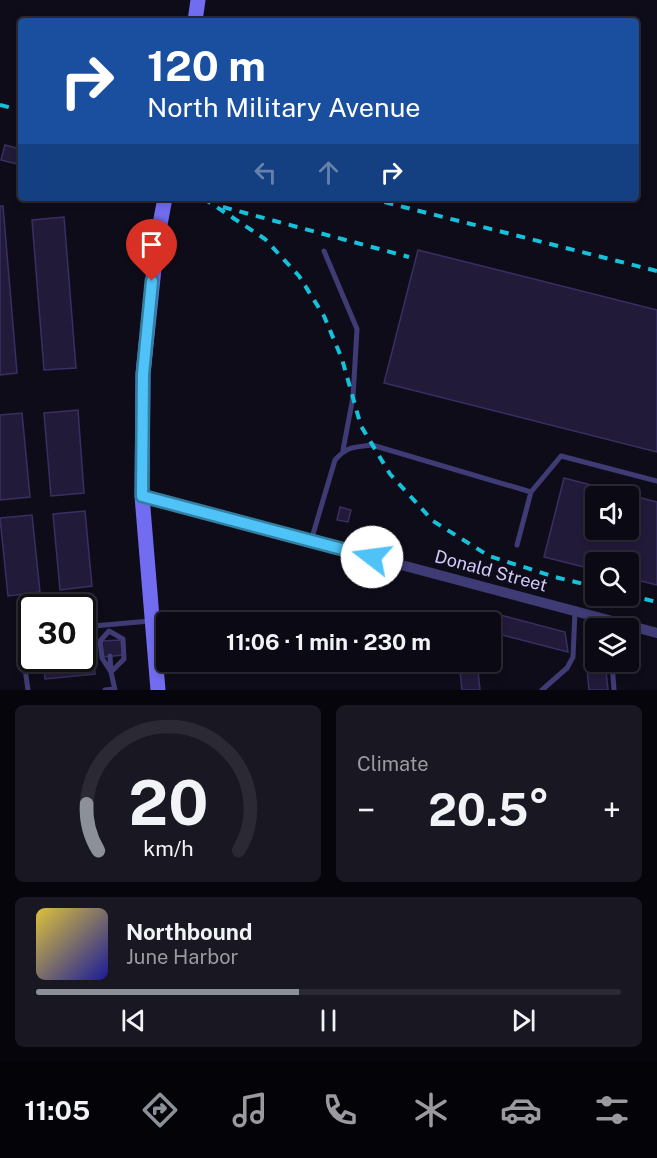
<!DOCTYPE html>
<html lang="en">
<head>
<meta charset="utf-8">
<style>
  :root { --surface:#0b0914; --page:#191722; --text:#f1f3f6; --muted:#9a9aa0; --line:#2b2a34; --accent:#8c9099 }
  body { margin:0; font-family:"Public Sans",sans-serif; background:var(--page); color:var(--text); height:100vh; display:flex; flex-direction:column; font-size:22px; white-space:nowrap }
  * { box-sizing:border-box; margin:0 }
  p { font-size:20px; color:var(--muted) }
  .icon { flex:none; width:33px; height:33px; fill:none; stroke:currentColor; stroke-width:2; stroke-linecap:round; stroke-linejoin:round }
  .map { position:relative; height:690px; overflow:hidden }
  .drawer { display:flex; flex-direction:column; gap:15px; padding:15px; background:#06050b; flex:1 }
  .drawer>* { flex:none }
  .top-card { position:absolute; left:18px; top:18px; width:621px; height:183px; border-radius:6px; box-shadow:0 3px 9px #0003,0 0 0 2px var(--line); background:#1a4fa0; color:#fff; overflow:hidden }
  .fabs { position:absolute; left:585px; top:486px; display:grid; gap:12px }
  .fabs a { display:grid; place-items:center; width:54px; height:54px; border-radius:6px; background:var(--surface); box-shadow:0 3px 9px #0003,0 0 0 2px var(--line); font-size:30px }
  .speed { position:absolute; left:18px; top:594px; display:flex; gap:12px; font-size:30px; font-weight:700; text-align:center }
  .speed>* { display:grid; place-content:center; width:78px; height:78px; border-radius:50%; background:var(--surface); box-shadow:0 3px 9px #0003,0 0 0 2px var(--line); line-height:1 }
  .speed .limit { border:3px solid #111; border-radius:9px; background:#fff; color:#111 }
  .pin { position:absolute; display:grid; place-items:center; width:51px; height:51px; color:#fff; margin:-62px -26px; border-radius:50% 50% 50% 0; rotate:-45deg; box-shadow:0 0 6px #0007 }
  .pin .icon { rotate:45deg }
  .me { position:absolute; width:66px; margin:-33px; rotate:285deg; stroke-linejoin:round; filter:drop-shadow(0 0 4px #0008) }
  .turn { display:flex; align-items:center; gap:21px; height:126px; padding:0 30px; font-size:27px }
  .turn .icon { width:78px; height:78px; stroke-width:2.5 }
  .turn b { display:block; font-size:42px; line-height:51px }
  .lanes { display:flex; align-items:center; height:57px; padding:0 30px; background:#0003; justify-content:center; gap:30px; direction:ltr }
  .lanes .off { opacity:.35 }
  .big { font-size:45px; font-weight:700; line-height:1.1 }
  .drawer .widget { flex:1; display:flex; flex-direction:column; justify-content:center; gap:9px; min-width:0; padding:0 21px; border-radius:9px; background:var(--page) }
  .drawer .dial { align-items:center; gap:0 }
  .dial svg { height:156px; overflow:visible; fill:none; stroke:var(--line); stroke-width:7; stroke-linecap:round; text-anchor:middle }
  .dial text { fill:var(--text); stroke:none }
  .song { display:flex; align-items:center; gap:18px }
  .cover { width:72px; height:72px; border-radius:9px; background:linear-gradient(135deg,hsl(50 70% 55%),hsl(240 70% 35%)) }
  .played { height:6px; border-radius:3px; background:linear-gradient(90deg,var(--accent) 45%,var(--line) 45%) }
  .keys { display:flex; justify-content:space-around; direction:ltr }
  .heat { display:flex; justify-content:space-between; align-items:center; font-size:33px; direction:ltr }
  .drawer .tiles { flex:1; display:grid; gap:15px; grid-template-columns:1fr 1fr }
  .widget:last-child { grid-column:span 2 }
  .trip { position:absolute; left:156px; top:612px; width:345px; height:60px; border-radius:6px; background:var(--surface); box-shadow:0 3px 9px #0003,0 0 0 2px var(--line); font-weight:700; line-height:60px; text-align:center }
  .dock { display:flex; height:96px; justify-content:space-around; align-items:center; background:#040408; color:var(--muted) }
  .dock .icon { width:42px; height:42px }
  .dock .current { color:var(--accent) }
  .dock b { font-size:27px; color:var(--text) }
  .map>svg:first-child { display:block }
  .building { fill:#211a39; stroke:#3a2f63; stroke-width:1.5; fill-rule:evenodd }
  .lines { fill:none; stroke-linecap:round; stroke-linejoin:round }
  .lane { stroke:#3f3c75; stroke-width:5 }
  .street { stroke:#3f3c75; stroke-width:10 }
  .secondary { stroke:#726cf0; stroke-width:15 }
  .rail { stroke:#16c2da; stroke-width:4; stroke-dasharray:9 8; stroke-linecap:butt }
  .route-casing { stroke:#337fa1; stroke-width:15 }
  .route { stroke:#4fc3f7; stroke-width:10 }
  .labels { text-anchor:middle; stroke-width:6; stroke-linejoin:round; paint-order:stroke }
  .street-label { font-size:18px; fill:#d1cbfa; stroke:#0f0c1a }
</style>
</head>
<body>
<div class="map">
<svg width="657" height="690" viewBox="0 0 657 690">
  <rect width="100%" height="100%" fill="#0f0c1a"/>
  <path class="building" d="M5,145l16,4v16l-20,-5z
    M0,206h3l14,167 -17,2z
    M64,217l12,151 -32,2 -12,-150z
    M418,250l239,60v142l-273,-69z
    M78,410l6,83 -33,3 -7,-83z
    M22,413l8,84 -30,3v-85z
    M564,478l93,24v83l-29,-7v-16h-32v8l-52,-13zM596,496h32v34h-32z
    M340,507l11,3 -3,12 -11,-2z
    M85,511l7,75 -32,4 -7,-76z
    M32,515l8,77 -32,4 -8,-78z
    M489,612l76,20 3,20 -77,-20z
    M471,614l1,8h-18l-1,-6z
    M584,638l12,3v21h9l3,28h-19z
    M121,640l2,15 -20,2 -1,-16z
    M93,645l2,29 -50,5 -2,-21h39v-12z
    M459,662h18l3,28h-18z"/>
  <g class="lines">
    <path class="lane" d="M324,251l33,78 -4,68 -10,53
      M311,541l24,-81c12,-14 20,-13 37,-15l159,47
      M517,545l14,-53 30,-36 96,25
      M82,627l68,-6
      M109,631l14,8 1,20 -13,13 -9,-14 -2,-17z
      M110,656l1,16 4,18
      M612,662l2,28
      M28,690l-8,-58 12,-1
      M105,690l9,-1
      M542,690l25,-22 6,-11 2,-46"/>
    <path class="street" d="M142,496l515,137"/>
    <path class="secondary" d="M195,21l3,-21
      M158,690l-16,-194 1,-122 14,-134 8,-42"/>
    <path class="rail" d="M0,105l21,5
      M203,198l62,41 34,37 25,40 18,43 19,67 29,48 43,47 56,35 66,21 41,10
      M368,198l289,73
      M223,207l186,50
      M628,595l29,7"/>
  </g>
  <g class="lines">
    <g class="route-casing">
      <path id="route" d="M152,281l-9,93 -1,122 230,61"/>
    </g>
    <use href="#route" class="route"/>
  </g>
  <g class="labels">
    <g class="street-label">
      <text transform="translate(491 571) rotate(15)" y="6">Donald Street</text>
    </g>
  </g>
</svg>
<div class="fabs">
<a><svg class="icon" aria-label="sound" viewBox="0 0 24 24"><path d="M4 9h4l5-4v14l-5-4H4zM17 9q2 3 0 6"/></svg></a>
<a><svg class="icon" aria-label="search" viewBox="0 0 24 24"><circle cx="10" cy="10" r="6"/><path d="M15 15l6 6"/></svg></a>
<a><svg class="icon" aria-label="layers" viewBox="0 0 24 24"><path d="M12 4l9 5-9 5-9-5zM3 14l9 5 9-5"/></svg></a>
</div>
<div class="speed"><div class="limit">30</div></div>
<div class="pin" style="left:152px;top:281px;background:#d93025"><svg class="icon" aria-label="arrive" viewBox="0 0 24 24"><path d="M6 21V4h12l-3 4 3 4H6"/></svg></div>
<svg class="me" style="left:372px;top:557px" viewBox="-20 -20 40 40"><circle r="19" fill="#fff"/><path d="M0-13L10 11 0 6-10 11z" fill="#4fc3f7"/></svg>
<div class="trip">11:06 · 1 min · 230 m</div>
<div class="top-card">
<div class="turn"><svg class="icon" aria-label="right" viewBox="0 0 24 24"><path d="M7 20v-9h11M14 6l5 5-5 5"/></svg><div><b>120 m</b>North Military Avenue</div></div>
<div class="lanes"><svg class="icon off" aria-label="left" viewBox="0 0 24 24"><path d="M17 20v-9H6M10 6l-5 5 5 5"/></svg><svg class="icon off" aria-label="ahead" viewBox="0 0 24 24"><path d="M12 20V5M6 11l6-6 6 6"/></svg><svg class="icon" aria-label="right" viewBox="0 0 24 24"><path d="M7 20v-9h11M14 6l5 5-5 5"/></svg></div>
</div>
</div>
<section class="drawer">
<div class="tiles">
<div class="widget dial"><svg viewBox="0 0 100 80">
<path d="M14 69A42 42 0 1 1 86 69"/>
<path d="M14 69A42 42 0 0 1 8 45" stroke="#8c9099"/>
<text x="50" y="56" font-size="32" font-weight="700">20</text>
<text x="50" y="72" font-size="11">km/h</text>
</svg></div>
<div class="widget"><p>Climate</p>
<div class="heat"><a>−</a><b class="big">20.5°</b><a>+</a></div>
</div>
<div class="widget">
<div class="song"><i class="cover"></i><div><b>Northbound</b><p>June Harbor</p></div></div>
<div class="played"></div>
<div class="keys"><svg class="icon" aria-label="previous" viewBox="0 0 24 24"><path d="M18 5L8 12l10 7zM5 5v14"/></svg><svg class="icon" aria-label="pause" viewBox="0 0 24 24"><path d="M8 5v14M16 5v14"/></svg><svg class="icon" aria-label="next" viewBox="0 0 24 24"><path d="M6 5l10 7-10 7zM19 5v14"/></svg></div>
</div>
</div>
</section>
<nav class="dock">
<b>11:05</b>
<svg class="icon current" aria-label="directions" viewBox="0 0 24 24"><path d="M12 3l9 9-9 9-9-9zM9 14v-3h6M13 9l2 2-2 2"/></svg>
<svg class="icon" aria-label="music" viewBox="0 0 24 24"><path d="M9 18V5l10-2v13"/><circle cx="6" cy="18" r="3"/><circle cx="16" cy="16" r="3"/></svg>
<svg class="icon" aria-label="phone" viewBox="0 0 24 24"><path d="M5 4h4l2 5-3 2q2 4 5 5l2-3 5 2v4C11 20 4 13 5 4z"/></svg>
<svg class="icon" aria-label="climate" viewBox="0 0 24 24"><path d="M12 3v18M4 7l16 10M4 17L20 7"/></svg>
<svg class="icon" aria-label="car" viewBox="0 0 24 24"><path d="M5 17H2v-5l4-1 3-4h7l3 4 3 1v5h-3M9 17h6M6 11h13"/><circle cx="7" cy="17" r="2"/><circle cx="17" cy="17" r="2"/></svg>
<svg class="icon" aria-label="filters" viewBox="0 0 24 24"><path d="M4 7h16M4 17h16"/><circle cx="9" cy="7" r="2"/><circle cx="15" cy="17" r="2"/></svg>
</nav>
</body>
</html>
